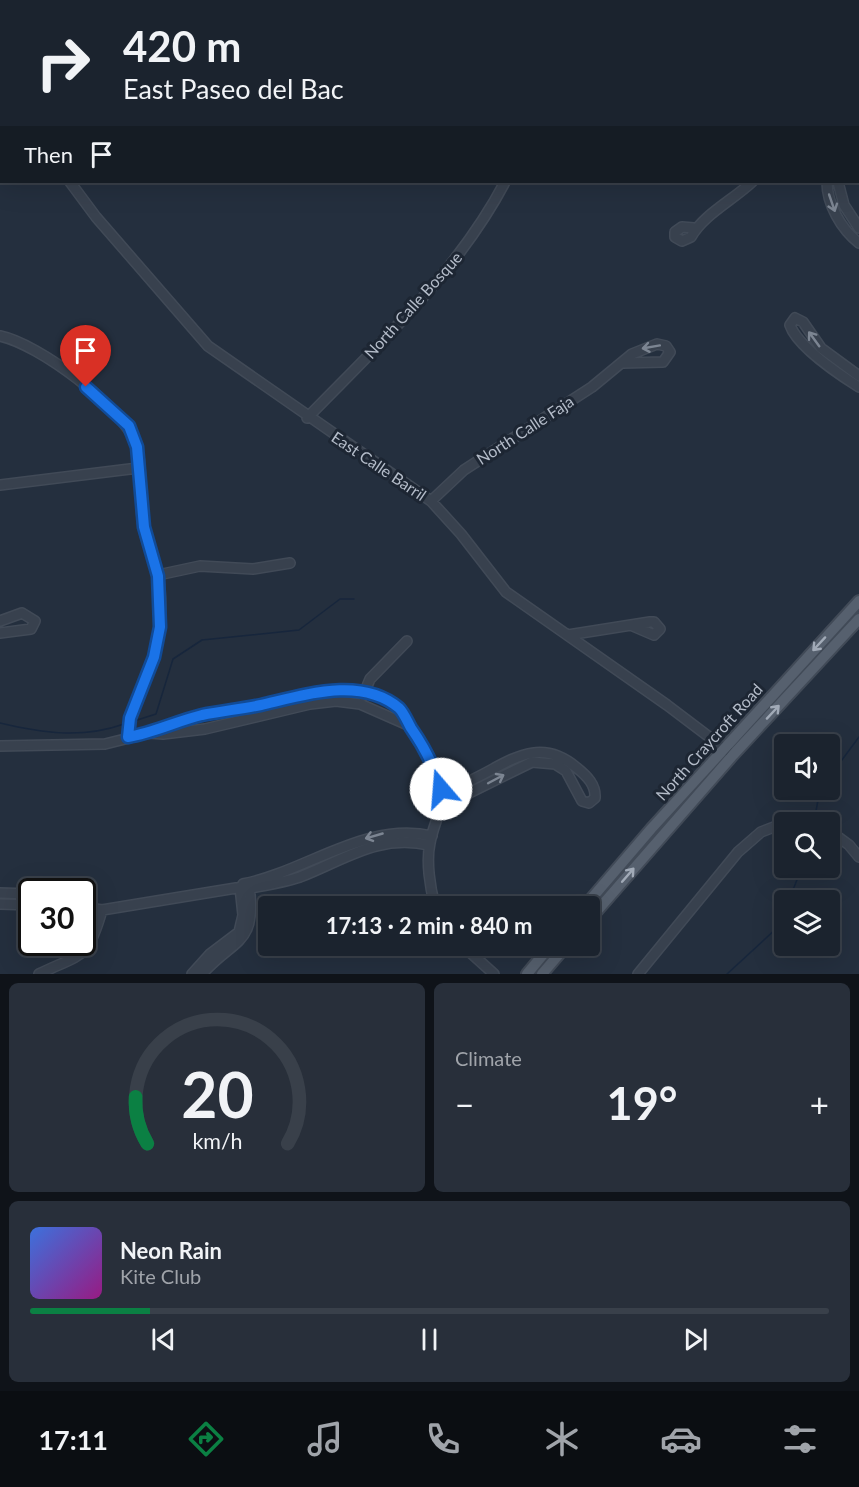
<!DOCTYPE html>
<html lang="en">
<head>
<meta charset="utf-8">
<style>
  :root { --surface:#1b232e; --page:#282f3a; --text:#f1f3f6; --muted:#a0a4aa; --line:#39404a; --accent:#0b8043 }
  body { margin:0; font-family:Lato,sans-serif; background:var(--page); color:var(--text); height:100vh; display:flex; flex-direction:column; font-size:22px; white-space:nowrap }
  * { box-sizing:border-box; margin:0 }
  p { font-size:20px; color:var(--muted) }
  .icon { flex:none; width:33px; height:33px; fill:none; stroke:currentColor; stroke-width:2; stroke-linecap:round; stroke-linejoin:round }
  .map { position:relative; height:974px; overflow:hidden }
  .drawer { display:flex; flex-direction:column; gap:9px; padding:9px; background:#0f1319; flex:1 }
  .drawer>* { flex:none }
  .top-card { position:absolute; left:0px; top:0px; width:860px; height:183px; box-shadow:0 6px 24px #0002,0 0 0 2px var(--line); background:#1b232e; color:var(--text); overflow:hidden }
  .tools { position:absolute; left:774px; top:734px; display:grid; gap:12px }
  .tools a { display:grid; place-items:center; width:66px; height:66px; border-radius:6px; background:var(--surface); box-shadow:0 6px 24px #0002,0 0 0 2px var(--line); font-size:30px }
  .speed { position:absolute; left:18px; top:878px; display:flex; gap:12px; font-size:30px; font-weight:700; text-align:center }
  .speed>* { display:grid; place-content:center; width:78px; height:78px; border-radius:50%; background:var(--surface); box-shadow:0 6px 24px #0002,0 0 0 2px var(--line); line-height:1 }
  .speed .limit { border:3px solid #111; border-radius:9px; background:#fff; color:#111 }
  .pin { position:absolute; display:grid; place-items:center; width:51px; height:51px; color:#fff; margin:-62px -26px; border-radius:50% 50% 50% 0; rotate:-45deg; box-shadow:0 0 6px #0007 }
  .pin .icon { rotate:45deg }
  .me { position:absolute; width:66px; margin:-33px; rotate:342deg; stroke-linejoin:round; filter:drop-shadow(0 0 4px #0008) }
  .turn { display:flex; align-items:center; gap:21px; height:126px; padding:0 24px; font-size:27px }
  .turn .icon { width:78px; height:78px; stroke-width:2.5 }
  .turn b { display:block; font-size:42px; line-height:51px }
  .then { display:flex; align-items:center; height:57px; padding:0 24px; background:#0003; gap:12px; font-size:22px }
  .big { font-size:45px; font-weight:700; line-height:1.1 }
  .drawer .tile { flex:1; display:flex; flex-direction:column; justify-content:center; gap:9px; min-width:0; padding:0 21px; border-radius:9px; background:var(--page) }
  .drawer .dial { align-items:center; gap:0 }
  .dial svg { height:156px; overflow:visible; fill:none; stroke:var(--line); stroke-width:7; stroke-linecap:round; text-anchor:middle }
  .dial text { fill:var(--text); stroke:none }
  .song { display:flex; align-items:center; gap:18px }
  .cover { width:72px; height:72px; border-radius:9px; background:linear-gradient(135deg,hsl(220 70% 55%),hsl(310 70% 35%)) }
  .played { height:6px; border-radius:3px; background:linear-gradient(90deg,var(--accent) 15%,var(--line) 15%) }
  .keys { display:flex; justify-content:space-around; direction:ltr }
  .heat { display:flex; justify-content:space-between; align-items:center; font-size:33px; direction:ltr }
  .drawer .tiles { flex:1; display:grid; gap:9px; grid-template-columns:1fr 1fr }
  .tile:last-child { grid-column:span 2 }
  .trip { position:absolute; left:258px; top:896px; width:342px; height:60px; border-radius:6px; background:var(--surface); box-shadow:0 6px 24px #0002,0 0 0 2px var(--line); font-weight:700; line-height:60px; text-align:center }
  .dock { display:flex; height:96px; justify-content:space-around; align-items:center; background:#0b0e12; color:var(--muted) }
  .dock .icon { width:42px; height:42px }
  .dock .active { color:var(--accent) }
  .dock b { font-size:27px; color:var(--text) }
  .map>svg:first-child { display:block }
  .lines { fill:none; stroke-linecap:round; stroke-linejoin:round }
  .stream { stroke:#17263c; stroke-width:1.5 }
  .minor-casing { stroke:#414a57; stroke-width:12 }
  .major-casing { stroke:#414a57; stroke-width:14 }
  .minor { stroke:#38414e; stroke-width:9 }
  .major { stroke:#56606e; stroke-width:10 }
  .oneway { stroke:#7c8592 }
  .oneway2 { stroke:#a1aab7 }
  .route-casing { stroke:#114b97; stroke-width:15 }
  .route { stroke:#1a73e8; stroke-width:10 }
  .labels { text-anchor:middle; stroke-width:6; stroke-linejoin:round; paint-order:stroke }
  .street-label { font-size:16px; fill:#b4bcc9; stroke:#1d2633 }
</style>
</head>
<body>
<div class="map">
<svg width="859" height="974" viewBox="0 0 859 974">
  <rect width="100%" height="100%" fill="#242f3e"/>
  <g class="lines">
    <path class="stream" d="M6,2l3,-2
      M0,6l2,-2
      M134,721l22,-7 17,-55 29,-19 97,-10 41,-31h14
      M0,723c42,10 82,16 124,1
      M830,776l29,-39
      M814,822l6,-33
      M789,900l13,-33
      M727,974l51,-47 6,-15"/>
    <g class="minor-casing">
      <path id="minor" d="M159,2l11,-2
        M529,2v-2
        M538,2l1,-2
        M0,26l2,-2
        M0,52l2,5
        M70,182l26,35 112,129 223,155 30,33 45,58 161,113 66,50
        M827,182c0,22 14,47 32,61
        M838,182l6,23 15,23
        M694,228l-12,-1 -7,5v5l7,4 9,-4c12,-22 42,-37 61,-55
        M0,336c39,8 123,71 136,108 7,20 3,58 7,82 3,16 11,32 15,48 3,16 3,38 2,54 -4,39 -28,71 -33,109
        M859,376l-38,-28 -18,-26 -8,-4 -5,7c7,21 50,50 69,62
        M307,418c72,-74 150,-145 198,-236
        M0,485l138,-17
        M431,501l33,-31 128,-83 40,-33 25,-10 9,2 4,6 -7,10 -40,1
        M158,575l42,-9 53,3 37,-6
        M0,621l22,-8 13,8 -4,8 -31,4
        M568,635l82,-13h4l6,7 -6,6 -21,-9
        M363,696l7,-17 37,-38
        M149,733c34,-17 73,-20 110,-28 43,-8 103,-31 141,4 6,6 9,16 14,23 13,18 23,36 27,58 3,17 -8,35 -11,53 -4,18 0,45 5,63
        M0,746l105,-2 44,-11 14,1 42,-5 105,-25 26,-3 24,3 50,22
        M441,789c49,-4 86,-64 136,-21 10,8 19,17 18,30l-6,5 -7,-2 -16,-30 -11,-7 -23,-2 -65,32 -25,6
        M830,831l19,14 10,12
        M243,884c65,-13 122,-63 189,-48
        M236,888l5,2c19,-4 41,-7 59,-13 46,-18 78,-43 129,-32
        M0,893l32,1
        M0,904l32,1
        M82,907l20,3 134,-22
        M462,945l32,29
        M39,974c43,-21 49,-14 63,-64
        M192,974l18,-20 29,-22 4,-17 -3,-28
        M202,974c33,-37 55,-28 47,-89
        M638,974l100,-122 23,-20 23,-9"/>
    </g>
    <g class="major-casing">
      <path id="major" d="M585,906l66,-77 208,-228
        M590,919l143,-164 126,-136
        M527,974l24,-29
        M542,974l25,-29"/>
    </g>
    <use href="#minor" class="minor"/>
    <use href="#major" class="major"/>
  </g>
  <defs><path id="oneway-shaft" d="M-6 0H5M1.5-3L5.5 0L1.5 3" fill="none" stroke-width="1.6" stroke-linecap="round" stroke-linejoin="round" transform="scale(1.5)"/></defs>
  <g class="oneway">
    <use href="#oneway-shaft" transform="translate(832 203) rotate(71)"/>
    <use href="#oneway-shaft" transform="translate(814 339) rotate(-126)"/>
    <use href="#oneway-shaft" transform="translate(651 347) rotate(170)"/>
    <use href="#oneway-shaft" transform="translate(496 779) rotate(-28)"/>
    <use href="#oneway-shaft" transform="translate(374 836) rotate(164)"/>
  </g>
  <g class="oneway2">
    <use href="#oneway-shaft" transform="translate(819 644) rotate(133)"/>
    <use href="#oneway-shaft" transform="translate(773 712) rotate(-47)"/>
    <use href="#oneway-shaft" transform="translate(628 875) rotate(-49)"/>
  </g>
  <g class="lines">
    <g class="route-casing">
      <path id="route" d="M86,387l43,39 8,21 7,80 14,49 2,51 -6,30 -24,61 -2,19c25,-4 49,-16 74,-22 20,-4 40,-6 59,-10 43,-10 100,-29 138,3 5,5 8,13 12,20 14,20 23,37 30,61"/>
    </g>
    <use href="#route" class="route"/>
  </g>
  <g class="labels">
    <g class="street-label">
      <text transform="translate(413 305) rotate(-48)" y="6">North Calle Bosque</text>
      <text transform="translate(525 430) rotate(-33)" y="6">North Calle Faja</text>
      <text transform="translate(379 466) rotate(34)" y="6">East Calle Barril</text>
      <text transform="translate(709 742) rotate(-48)" y="6">North Craycroft Road</text>
    </g>
  </g>
</svg>
<div class="tools">
<a><svg class="icon" aria-label="sound" viewBox="0 0 24 24"><path d="M4 9h4l5-4v14l-5-4H4zM17 9q2 3 0 6"/></svg></a>
<a><svg class="icon" aria-label="search" viewBox="0 0 24 24"><circle cx="10" cy="10" r="6"/><path d="M15 15l6 6"/></svg></a>
<a><svg class="icon" aria-label="layers" viewBox="0 0 24 24"><path d="M12 4l9 5-9 5-9-5zM3 14l9 5 9-5"/></svg></a>
</div>
<div class="speed"><div class="limit">30</div></div>
<div class="pin" style="left:86px;top:387px;background:#d93025"><svg class="icon" aria-label="arrive" viewBox="0 0 24 24"><path d="M6 21V4h12l-3 4 3 4H6"/></svg></div>
<svg class="me" style="left:441px;top:789px" viewBox="-20 -20 40 40"><circle r="19" fill="#fff"/><path d="M0-13L10 11 0 6-10 11z" fill="#1a73e8"/></svg>
<div class="trip">17:13 · 2 min · 840 m</div>
<div class="top-card">
<div class="turn"><svg class="icon" aria-label="right" viewBox="0 0 24 24"><path d="M7 20v-9h11M14 6l5 5-5 5"/></svg><div><b>420 m</b>East Paseo del Bac</div></div>
<div class="then">Then<svg class="icon" aria-label="arrive" viewBox="0 0 24 24"><path d="M6 21V4h12l-3 4 3 4H6"/></svg></div>
</div>
</div>
<section class="drawer">
<div class="tiles">
<div class="tile dial"><svg viewBox="0 0 100 80">
<path d="M14 69A42 42 0 1 1 86 69"/>
<path d="M14 69A42 42 0 0 1 8 45" stroke="#0b8043"/>
<text x="50" y="56" font-size="32" font-weight="700">20</text>
<text x="50" y="72" font-size="11">km/h</text>
</svg></div>
<div class="tile"><p>Climate</p>
<div class="heat"><a>−</a><b class="big">19°</b><a>+</a></div>
</div>
<div class="tile">
<div class="song"><i class="cover"></i><div><b>Neon Rain</b><p>Kite Club</p></div></div>
<div class="played"></div>
<div class="keys"><svg class="icon" aria-label="previous" viewBox="0 0 24 24"><path d="M18 5L8 12l10 7zM5 5v14"/></svg><svg class="icon" aria-label="pause" viewBox="0 0 24 24"><path d="M8 5v14M16 5v14"/></svg><svg class="icon" aria-label="next" viewBox="0 0 24 24"><path d="M6 5l10 7-10 7zM19 5v14"/></svg></div>
</div>
</div>
</section>
<nav class="dock">
<b>17:11</b>
<svg class="icon active" aria-label="directions" viewBox="0 0 24 24"><path d="M12 3l9 9-9 9-9-9zM9 14v-3h6M13 9l2 2-2 2"/></svg>
<svg class="icon" aria-label="music" viewBox="0 0 24 24"><path d="M9 18V5l10-2v13"/><circle cx="6" cy="18" r="3"/><circle cx="16" cy="16" r="3"/></svg>
<svg class="icon" aria-label="phone" viewBox="0 0 24 24"><path d="M5 4h4l2 5-3 2q2 4 5 5l2-3 5 2v4C11 20 4 13 5 4z"/></svg>
<svg class="icon" aria-label="climate" viewBox="0 0 24 24"><path d="M12 3v18M4 7l16 10M4 17L20 7"/></svg>
<svg class="icon" aria-label="car" viewBox="0 0 24 24"><path d="M5 17H2v-5l4-1 3-4h7l3 4 3 1v5h-3M9 17h6M6 11h13"/><circle cx="7" cy="17" r="2"/><circle cx="17" cy="17" r="2"/></svg>
<svg class="icon" aria-label="filters" viewBox="0 0 24 24"><path d="M4 7h16M4 17h16"/><circle cx="9" cy="7" r="2"/><circle cx="15" cy="17" r="2"/></svg>
</nav>
</body>
</html>
